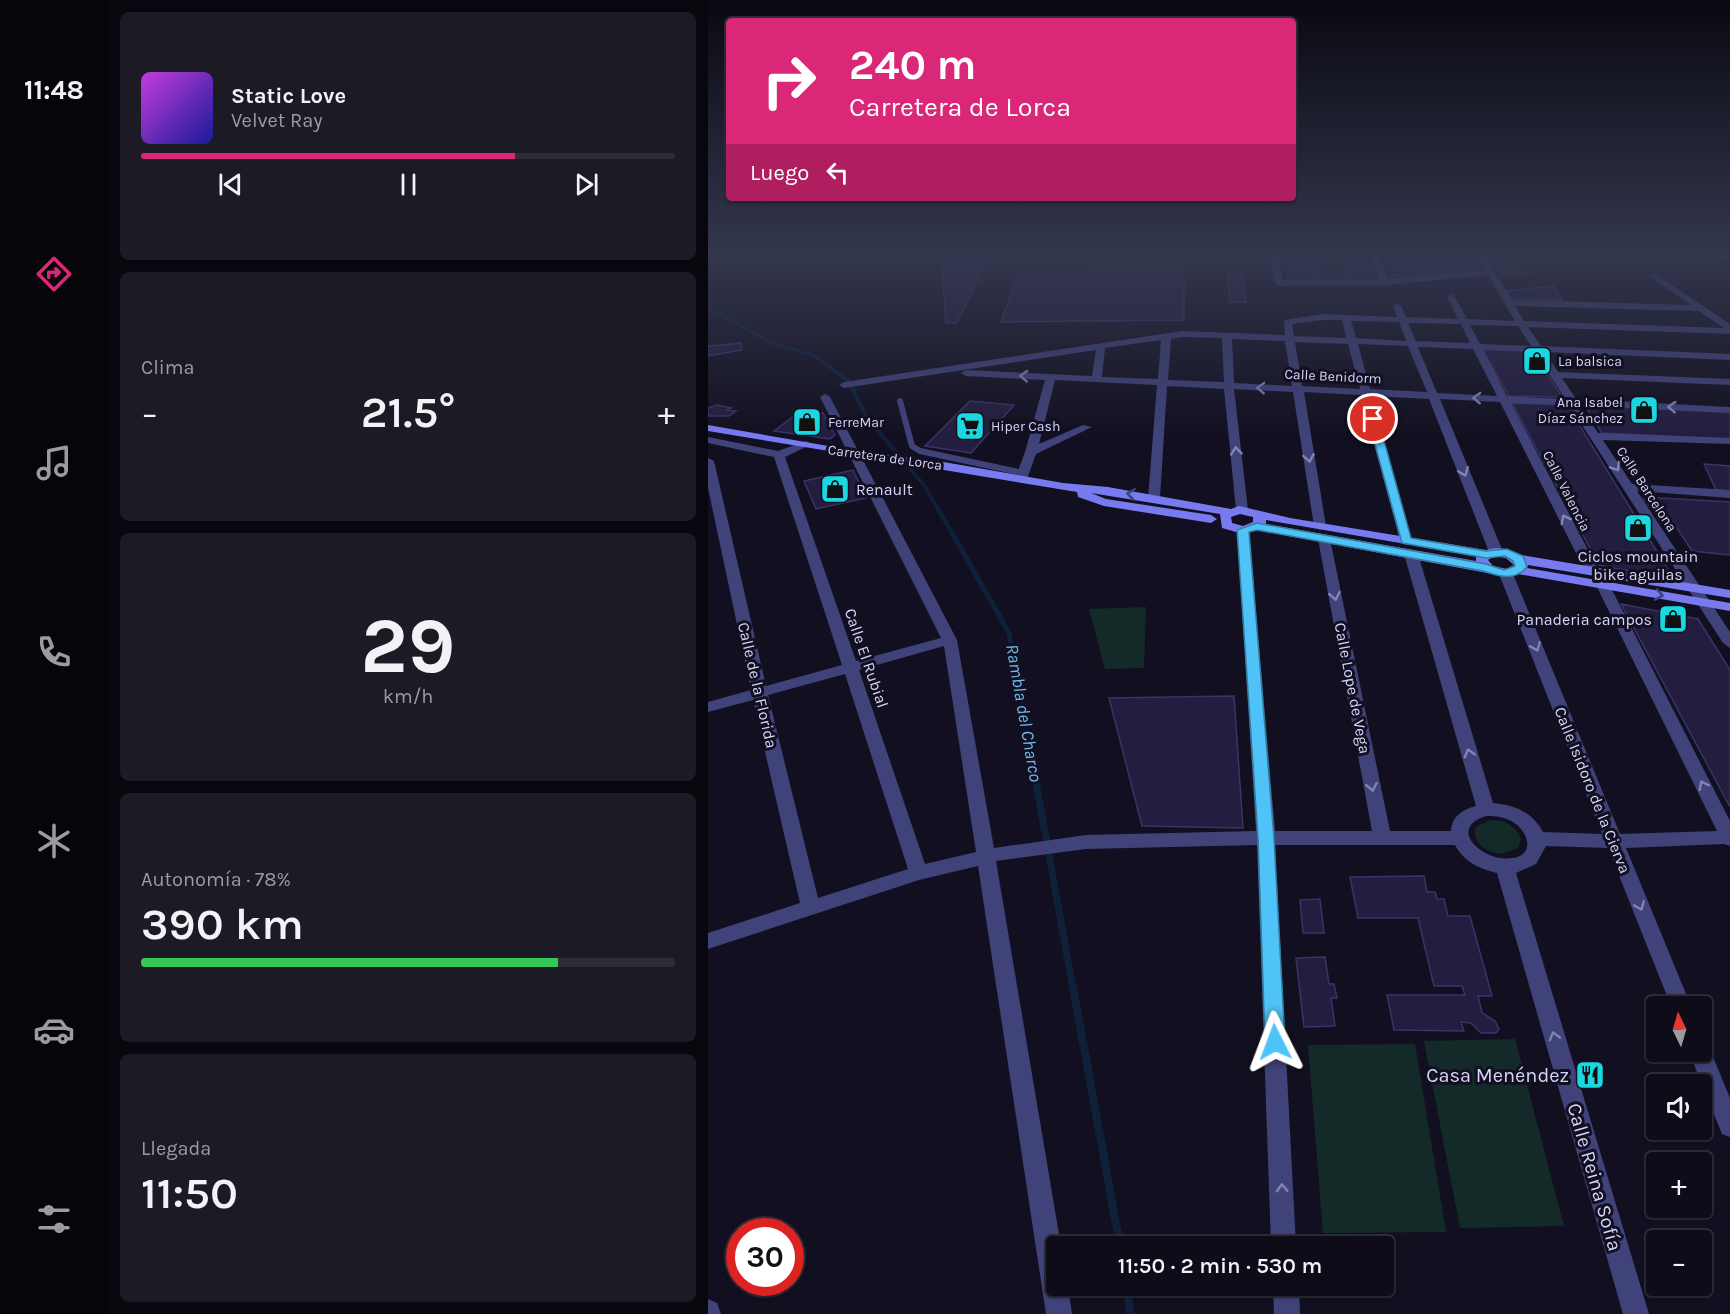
<!DOCTYPE html>
<html lang="es">
<head>
<meta charset="utf-8">
<style>
  :root { --surface:#0e0c18; --page:#1c1a25; --text:#f1f3f6; --muted:#9b9ba2; --line:#2e2c37; --accent:#db2777 }
  body { margin:0; font-family:Karla,sans-serif; background:var(--page); color:var(--text); height:100vh; display:flex; flex-direction:column; font-size:22px; white-space:nowrap }
  * { box-sizing:border-box; margin:0 }
  p { font-size:20px; color:var(--muted) }
  .icon { flex:none; width:33px; height:33px; fill:none; stroke:currentColor; stroke-width:2; stroke-linecap:round; stroke-linejoin:round }
  .map { position:relative; flex:1; overflow:hidden }
  .side { display:flex; flex-direction:column; gap:12px; padding:12px; background:#08070d; width:600px }
  .side>* { flex:none }
  .hud { position:absolute; left:18px; top:18px; width:570px; height:183px; border-radius:6px; box-shadow:0 2px 4px #0004,0 0 0 2px var(--line); background:#db2777; color:#fff; overflow:hidden }
  .needle { width:39px; rotate:355deg }
  .tools { position:absolute; left:938px; top:996px; display:grid; gap:12px }
  .tools a { display:grid; place-items:center; width:66px; height:66px; border-radius:6px; background:var(--surface); box-shadow:0 2px 4px #0004,0 0 0 2px var(--line); font-size:30px }
  .speed { position:absolute; left:18px; top:1218px; display:flex; gap:12px; font-size:30px; font-weight:700; text-align:center }
  .speed>* { display:grid; place-content:center; width:78px; height:78px; border-radius:50%; background:var(--surface); box-shadow:0 2px 4px #0004,0 0 0 2px var(--line); line-height:1 }
  .speed .limit { border:9px solid #d22; background:#fff; color:#111 }
  .pin { position:absolute; display:grid; place-items:center; width:51px; height:51px; color:#fff; margin:-26px; border:3px solid #fff; border-radius:50%; box-shadow:0 2px 6px #0007 }
  .me { position:absolute; width:66px; margin:-33px; rotate:357deg; stroke-linejoin:round; filter:drop-shadow(0 0 4px #0008) }
  .turn { display:flex; align-items:center; gap:21px; height:126px; padding:0 24px; font-size:27px }
  .turn .icon { width:78px; height:78px; stroke-width:2.5 }
  .turn b { display:block; font-size:42px; line-height:51px }
  .then { display:flex; align-items:center; height:57px; padding:0 24px; background:#0003; gap:12px; font-size:22px }
  .big { font-size:45px; font-weight:600; line-height:1.1 }
  .side .card { flex:1; display:flex; flex-direction:column; justify-content:center; gap:9px; min-width:0; padding:0 21px; border-radius:9px; background:var(--page) }
  .side .dial { align-items:center; gap:0 }
  .dial b { font-size:78px; line-height:1 }
  .song { display:flex; align-items:center; gap:18px }
  .cover { width:72px; height:72px; border-radius:9px; background:linear-gradient(135deg,hsl(290 70% 55%),hsl(240 70% 35%)) }
  .played { height:6px; border-radius:3px; background:linear-gradient(90deg,var(--accent) 70%,var(--line) 70%) }
  .keys { display:flex; justify-content:space-around; direction:ltr }
  .heat { display:flex; justify-content:space-between; align-items:center; font-size:33px; direction:ltr }
  .charge { height:9px; border-radius:4px; background:linear-gradient(90deg,#34c759 78%,var(--line) 0) }
  .trip { position:absolute; left:338px; top:1236px; width:348px; height:60px; border-radius:6px; background:var(--surface); box-shadow:0 2px 4px #0004,0 0 0 2px var(--line); font-weight:600; line-height:60px; text-align:center }
  main { display:flex; flex:1; min-height:0 }
  .menu { display:flex; flex-direction:column; width:108px; justify-content:space-around; align-items:center; background:#06050a; color:var(--muted) }
  .menu .icon { width:42px; height:42px }
  .menu .selected { color:var(--accent) }
  .menu b { font-size:27px; color:var(--text) }
  .map>svg:first-child { display:block }
  .green { fill:#142a28 }
  .lines { fill:none; stroke-linecap:round; stroke-linejoin:round }
  .stream-far4 { stroke:#0f213a; stroke-width:3 }
  .stream-far3 { stroke:#0f213a; stroke-width:4 }
  .stream-far2 { stroke:#0f213a; stroke-width:5 }
  .stream-far1 { stroke:#0f213a; stroke-width:7 }
  .stream { stroke:#0f213a; stroke-width:8 }
  .building { fill:#231e3f; stroke:#3a3368; stroke-width:1.5 }
  .service { stroke:#40427a; stroke-width:6 }
  .minor { fill:#40427a; fill-rule:evenodd }
  .secondary { fill:#777bef; fill-rule:evenodd }
  .oneway { stroke:#8484b4 }
  .oneway2 { stroke:#3f407d }
  .route { fill:#4fc3f7; stroke:#337fa1; stroke-width:1.5 }
  .labels { text-anchor:middle; stroke-width:6; stroke-linejoin:round; paint-order:stroke }
  .far-poi-label { font-size:14px; fill:#d7d4fa; stroke:#121020; text-anchor:start }
  .far-street-label { font-size:14px; fill:#d7d4fa; stroke:#121020 }
  .poi-label { font-size:16px; fill:#d7d4fa; stroke:#121020; text-anchor:start }
  .street-label { font-size:16px; fill:#d7d4fa; stroke:#121020 }
  .water-label { font-size:18px; font-style:italic; fill:#6fbaee; stroke:#121020 }
  .near-poi-label { font-size:20px; fill:#d7d4fa; stroke:#121020; text-anchor:end }
  .near-street-label { font-size:20px; fill:#d7d4fa; stroke:#121020 }
</style>
</head>
<body>
<main>
<nav class="menu">
<b>11:48</b>
<svg class="icon selected" aria-label="directions" viewBox="0 0 24 24"><path d="M12 3l9 9-9 9-9-9zM9 14v-3h6M13 9l2 2-2 2"/></svg>
<svg class="icon" aria-label="music" viewBox="0 0 24 24"><path d="M9 18V5l10-2v13"/><circle cx="6" cy="18" r="3"/><circle cx="16" cy="16" r="3"/></svg>
<svg class="icon" aria-label="phone" viewBox="0 0 24 24"><path d="M5 4h4l2 5-3 2q2 4 5 5l2-3 5 2v4C11 20 4 13 5 4z"/></svg>
<svg class="icon" aria-label="climate" viewBox="0 0 24 24"><path d="M12 3v18M4 7l16 10M4 17L20 7"/></svg>
<svg class="icon" aria-label="car" viewBox="0 0 24 24"><path d="M5 17H2v-5l4-1 3-4h7l3 4 3 1v5h-3M9 17h6M6 11h13"/><circle cx="7" cy="17" r="2"/><circle cx="17" cy="17" r="2"/></svg>
<svg class="icon" aria-label="filters" viewBox="0 0 24 24"><path d="M4 7h16M4 17h16"/><circle cx="9" cy="7" r="2"/><circle cx="15" cy="17" r="2"/></svg>
</nav>
<section class="side">
<div class="card">
<div class="song"><i class="cover"></i><div><b>Static Love</b><p>Velvet Ray</p></div></div>
<div class="played"></div>
<div class="keys"><svg class="icon" aria-label="previous" viewBox="0 0 24 24"><path d="M18 5L8 12l10 7zM5 5v14"/></svg><svg class="icon" aria-label="pause" viewBox="0 0 24 24"><path d="M8 5v14M16 5v14"/></svg><svg class="icon" aria-label="next" viewBox="0 0 24 24"><path d="M6 5l10 7-10 7zM19 5v14"/></svg></div>
</div>
<div class="card"><p>Clima</p>
<div class="heat"><a>−</a><b class="big">21.5°</b><a>+</a></div>
</div>
<div class="card dial"><b>29</b><p>km/h</p></div>
<div class="card"><p>Autonomía · 78%</p><b class="big">390 km</b><div class="charge"></div></div>
<div class="card"><p>Llegada</p><b class="big">11:50</b></div>
</section>
<div class="map">
<svg width="1022" height="1314" viewBox="0 0 1022 1314">
  <rect width="100%" height="100%" fill="#121020"/>
  <path class="green" d="M438,607l-2,61 -39,1 -16,-60z
    M782,820c14,0 26,5 31,19l-3,9 -17,6c-14,-2 -30,-10 -25,-27z
    M807,1039l49,187 -104,2 -36,-187z
    M707,1044l31,188 -123,1 -15,-188z"/>
  <g class="lines">
    <path class="stream-far4" d="M0,307l64,36 41,12 29,21"/>
    <path class="stream-far3" d="M132,375l8,5 19,38 57,67 28,48"/>
    <path class="stream-far2" d="M243,531l58,102 18,100"/>
    <path class="stream-far1" d="M319,732l46,257"/>
    <path class="stream" d="M365,987l47,259
      M418,1286l5,28"/>
  </g>
  <path class="building" d="M233,252h49l-33,71h-11z
    M575,252h27l8,28h-30z
    M633,252h28l11,28h-30z
    M673,252h29l12,24h-31z
    M733,252h27l11,17 -26,1z
    M776,252h30l7,3h-22l4,5h-14z
    M736,263l7,10 -27,3 -5,-12z
    M476,267v53l-183,2 19,-54z
    M793,267l28,1 4,4 -31,4 -5,-8z
    M519,268h15l4,34h-16z
    M609,269h26l5,11h-28z
    M846,286l8,14 -52,-1 -4,-8z
    M33,343l1,7 -34,6v-10z
    M775,350l49,1 30,46 -53,-1z
    M262,401l44,4 -43,48 -46,-7z
    M804,403l55,2 102,166 -21,4 -49,-10z
    M876,404l146,8v27l-128,-6z
    M9,405l14,3 -5,2 10,1 -7,5h-21v-8z
    M90,413h25l12,22 -5,4 -56,-8z
    M996,464l26,2v25l-14,-1z
    M145,470l13,28 -50,11 -12,-28z
    M935,497l87,5v53l-38,-4 -31,-47 -13,1z
    M913,604l77,15 32,51v137z
    M526,696l9,132 -101,-2 -33,-128z
    M716,876l3,16h8l2,7h7l4,17h22l22,80h-14l4,17 13,8 4,8 -3,4h-15l-10,-10 -10,-1 3,9 -70,-1 -7,-35h78l-3,-9h-28l-16,-68h-60l-8,-41z
    M612,899l4,34h-21l-3,-33z
    M617,957l4,27h5l3,14h-6l4,28 -31,1 -8,-69z"/>
  <g class="lines">
    <path class="service" d="M192,401l12,45 8,5 103,22"/>
    <path class="minor" d="M561,252h8l6,28h97l-12,-28h8l12,27 97,-9 -11,-18h8l30,48 179,5 -40,-28 -1,-2 4,-2 76,51v10l-202,-7 13,19 189,8v6l-185,-8 13,20 172,7v6l-168,-7 14,21 154,8v6l-150,-7 18,27 132,5v6l-127,-4 29,44 98,6v8l-93,-7 93,141v16l-7,-5 -154,-238 -58,-2 88,168 -7,4 -7,-4 -85,-169 -60,-3 63,153 -7,4 -7,-4 -60,-153 -57,-3 40,145 -6,4 -6,-4 -39,-146 -57,-3 22,134 -6,4 -6,-4 -21,-134 -59,-3 14,121 -6,4 -6,-4 -12,-121 -57,-3 -7,112 -6,4 -6,-4 9,-113 -102,-5 -16,64 44,-19 9,2 -56,27 -9,25 -6,4 -6,-4 10,-27 20,-72 -79,-4 -5,-3 5,-3 126,6 4,-26 -252,38 -5,-3 5,-3 338,-51 103,4 -1,-15 39,-6 74,3 -4,-11 4,-3 4,3 5,11 52,2 -11,-22 4,-3 4,3 12,22 48,2 -27,-46 -103,10 -106,1 -4,-3zM807,306l184,5 25,17 -200,-7zM615,320h19l4,18 -52,-2 -2,-12zM643,321l48,1 7,19 -50,-3zM700,323l53,1 9,19 -54,-2zM762,325l48,1 13,20 -51,-2zM474,337l40,1 2,44 -56,-2 3,-41zM524,339l53,2 7,45 -58,-3zM453,340l-3,39 -56,-2 3,-29zM587,342l53,2 12,45 -58,-3zM650,344l50,2 19,46 -57,-3zM710,347l55,2 24,47 -60,-3zM775,349l52,3 30,47 -58,-3z
      M1006,252l16,4v4h-10z
      M117,394l5,3 127,243 37,208 92,-13 170,-4 -19,-301 6,-4 6,4 26,301h97l-54,-292 6,-4 6,4 60,292h61c1,-15 11,-21 25,-25l-72,-252 7,-4 7,4 75,249c22,2 39,9 50,29l59,2 -103,-260 7,-4 7,4 107,260 97,-3 -121,-246 7,-4 5,1 122,239v25l-6,-2 -98,4 65,158h-20l-63,-158 -62,-2 -10,18 -20,9 133,441h-26l-126,-441c-17,-4 -33,-11 -42,-28h-180l21,401h-25l-14,-401 -171,4 -90,12 65,385h-5v40h12l4,28h-26l-68,-448 -59,14 -211,69v-16l92,-30 -47,-203 -45,12v-10l43,-12 -43,-202v-30l6,3 52,225 76,-21 -68,-208 -66,-14v-6l70,14 28,-10 6,3 -27,13 71,204 85,-23 -121,-241zM236,646l32,206 -51,12 -66,-194zM137,674l63,195 -90,29 -50,-203zM778,816c10,0 19,1 27,6 15,9 23,33 -1,36 -27,5 -67,-29 -26,-42z
      M993,1042l7,3 22,53v39l-8,-3 -33,-82h12z
      M565,1286h26l1,28h-26z
      M0,1299l9,4 4,11h-13z"/>
    <path class="secondary" d="M0,425l149,26 81,10 125,22 45,4 123,22 8,-3 51,12 196,32c11,-4 25,-1 35,5l209,35v8l-202,-33 -1,3 203,35v8l-212,-37 -9,3 -253,-47 -13,4 -21,-6 -2,-14 -129,-21 15,6 105,16 6,4 -6,4 -107,-17 -26,-9 -1,-5 -369,-61zM532,514l13,3v5l-10,4 -11,-3 -1,-6zM558,520l210,36v5l-210,-37zM786,556l12,2 8,7 -7,4 -14,-3 -5,-6z"/>
  </g>
  <defs><path id="oneway-chevron" d="M-2-3.5L2.5 0L-2 3.5" fill="none" stroke-width="1.6" stroke-linecap="round" stroke-linejoin="round" transform="scale(1.5)"/></defs>
  <g class="oneway">
    <use href="#oneway-chevron" transform="translate(316 376) rotate(-177)"/>
    <use href="#oneway-chevron" transform="translate(553 388) rotate(-178)"/>
    <use href="#oneway-chevron" transform="translate(769 398) rotate(-178)"/>
    <use href="#oneway-chevron" transform="translate(964 407) rotate(-177)"/>
    <use href="#oneway-chevron" transform="translate(528 451) rotate(-96)"/>
    <use href="#oneway-chevron" transform="translate(601 458) rotate(81)"/>
    <use href="#oneway-chevron" transform="translate(908 467) rotate(57)"/>
    <use href="#oneway-chevron" transform="translate(756 472) rotate(68)"/>
    <use href="#oneway-chevron" transform="translate(857 519) rotate(-117)"/>
    <use href="#oneway-chevron" transform="translate(627 596) rotate(79)"/>
    <use href="#oneway-chevron" transform="translate(828 647) rotate(68)"/>
    <use href="#oneway-chevron" transform="translate(761 753) rotate(-106)"/>
    <use href="#oneway-chevron" transform="translate(995 785) rotate(-117)"/>
    <use href="#oneway-chevron" transform="translate(664 787) rotate(79)"/>
    <use href="#oneway-chevron" transform="translate(932 906) rotate(68)"/>
    <use href="#oneway-chevron" transform="translate(846 1036) rotate(-106)"/>
    <use href="#oneway-chevron" transform="translate(574 1188) rotate(-93)"/>
  </g>
  <g class="oneway2">
    <use href="#oneway-chevron" transform="translate(423 494) rotate(-171)"/>
    <use href="#oneway-chevron" transform="translate(951 595) rotate(10)"/>
  </g>
  <linearGradient id="sky" x2="0" y2="1"><stop stop-color="#0a0912"/><stop offset="0.58" stop-color="#33374e"/><stop offset="1" stop-color="#33374e" stop-opacity="0"/></linearGradient>
  <rect width="1022" height="436" fill="url(#sky)"/>
  <path class="route" d="M665,416l5,3 33,119 75,13 21,-2 16,7 4,11c-13,15 -28,9 -44,4l-226,-41 -8,2 25,306 11,204 -3,6 -7,3 -7,-3 -3,-6 -7,-204 -21,-308 20,-7 229,41 18,6 11,-4 -2,-5 -8,-5 -19,2 -84,-15 -34,-124z"/>
  <defs>
    <g id="shop-square" transform="scale(1.5)"><rect x="-9" y="-9" width="18" height="18" rx="4" fill="#1bd8e0" stroke="#121020"/><path d="M-5-2.5h2.3a2.7 3.5 0 0 1 5.4 0H5L5.5 6h-11ZM-1.5-2.5h3a1.5 2.3 0 0 0-3 0Z" fill="#111"/></g>
    <g id="supermarket-square" transform="scale(1.5)"><rect x="-9" y="-9" width="18" height="18" rx="4" fill="#1bd8e0" stroke="#121020"/><path d="M-6-5.5h2.5l.6 2H6L4.5 2H-2.5L-4.4-4H-6ZM-1.5 3.2a1.3 1.3 0 1 0 .1 0ZM3 3.2a1.3 1.3 0 1 0 .1 0Z" fill="#111"/></g>
    <g id="restaurant-square" transform="scale(1.5)"><rect x="-9" y="-9" width="18" height="18" rx="4" fill="#1bd8e0" stroke="#121020"/><path d="M-5-6h1v4h1v-4h1v4h1v-4h1v5L-1.5 .5V6h-2V.5L-5-1ZM5-6V6H3V1.5H1.5Q1.5-4 5-6Z" fill="#111"/></g>
  </defs>
  <g fill-rule="evenodd">
    <use href="#shop-square" x="829" y="361"/>
    <use href="#shop-square" x="936" y="410"/>
    <use href="#shop-square" x="99" y="422"/>
    <use href="#supermarket-square" x="262" y="426"/>
    <use href="#shop-square" x="127" y="489"/>
    <use href="#shop-square" x="930" y="528"/>
    <use href="#shop-square" x="965" y="619"/>
    <use href="#restaurant-square" x="882" y="1075"/>
  </g>
  <g class="labels">
    <g class="far-poi-label">
      <text x="850" y="366">La balsica</text>
      <text x="915" y="407" text-anchor="end">Ana Isabel<tspan x="915" dy="16">Díaz Sánchez</tspan></text>
      <text x="120" y="427">FerreMar</text>
      <text x="283" y="431">Hiper Cash</text>
    </g>
    <g class="far-street-label">
      <text transform="translate(625 376) rotate(3)" y="5">Calle Benidorm</text>
      <text transform="translate(177 457) rotate(8)" y="5">Carretera de Lorca</text>
      <text transform="translate(939 489) rotate(57)" y="5">Calle Barcelona</text>
      <text transform="translate(859 491) rotate(63)" y="5">Calle Valencia</text>
    </g>
    <g class="poi-label">
      <text x="148" y="495">Renault</text>
      <text x="930" y="562" text-anchor="middle">Ciclos mountain<tspan x="930" dy="18">bike aguilas</tspan></text>
      <text x="944" y="625" text-anchor="end">Panaderia campos</text>
    </g>
    <g class="street-label">
      <text transform="translate(159 658) rotate(71)" y="6">Calle El Rubial</text>
      <text transform="translate(50 685) rotate(77)" y="6">Calle de la Florida</text>
      <text transform="translate(645 688) rotate(79)" y="6">Calle Lope de Vega</text>
      <text transform="translate(885 790) rotate(68)" y="6">Calle Isidoro de la Cierva</text>
    </g>
    <g class="water-label">
      <text transform="translate(316 713) rotate(80)" y="6">Rambla del Charco</text>
    </g>
    <g class="near-poi-label">
      <text x="861" y="1082">Casa Menéndez</text>
    </g>
    <g class="near-street-label">
      <text transform="translate(887 1177) rotate(74)" y="7">Calle Reina Sofía</text>
    </g>
  </g>
</svg>
<div class="tools">
<a><svg class="needle" viewBox="-14 -14 28 28"><path d="M0-13l5 13h-10z" fill="#e53935"/><path d="M0 13l5-13h-10z" fill="#9b9ba2"/></svg></a>
<a><svg class="icon" aria-label="sound" viewBox="0 0 24 24"><path d="M4 9h4l5-4v14l-5-4H4zM17 9q2 3 0 6"/></svg></a>
<a>+</a>
<a>−</a>
</div>
<div class="speed"><div class="limit">30</div></div>
<div class="pin" style="left:665px;top:419px;background:#d93025"><svg class="icon" aria-label="arrive" viewBox="0 0 24 24"><path d="M6 21V4h12l-3 4 3 4H6"/></svg></div>
<svg class="me" style="left:567px;top:1042px" viewBox="-20 -20 40 40"><path d="M0-17L14 15 0 8-14 15z" fill="#4fc3f7" stroke="#fff" stroke-width="4"/></svg>
<div class="trip">11:50 · 2 min · 530 m</div>
<div class="hud">
<div class="turn"><svg class="icon" aria-label="right" viewBox="0 0 24 24"><path d="M7 20v-9h11M14 6l5 5-5 5"/></svg><div><b>240 m</b>Carretera de Lorca</div></div>
<div class="then">Luego<svg class="icon" aria-label="left" viewBox="0 0 24 24"><path d="M17 20v-9H6M10 6l-5 5 5 5"/></svg></div>
</div>
</div>
</main>
</body>
</html>
